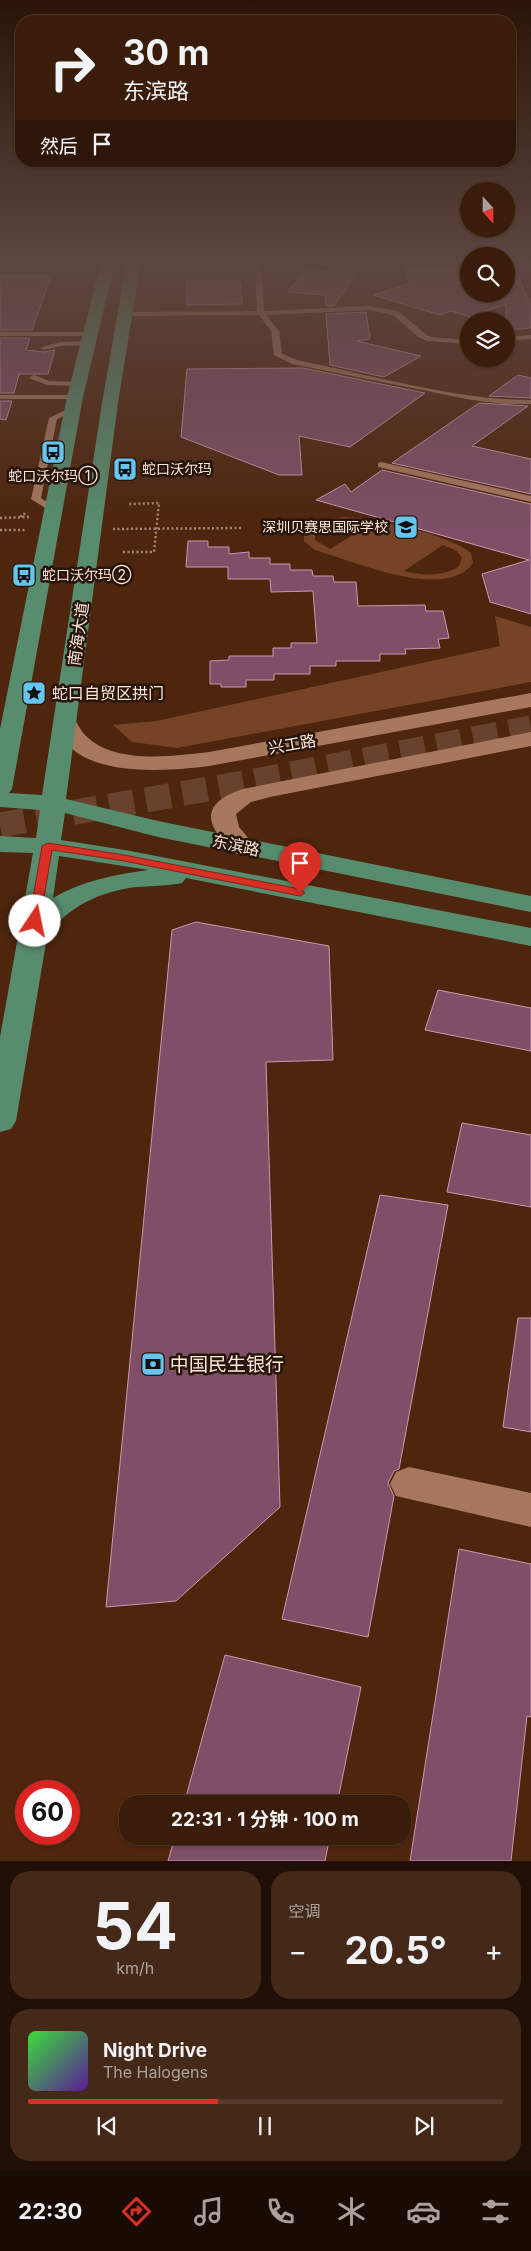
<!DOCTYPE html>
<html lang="zh">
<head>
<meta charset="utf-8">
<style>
  :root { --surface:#3a1c0a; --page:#452918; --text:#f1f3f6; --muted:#aba19c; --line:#543a2b; --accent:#d93025 }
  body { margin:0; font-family:Inter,"Noto Sans SC",sans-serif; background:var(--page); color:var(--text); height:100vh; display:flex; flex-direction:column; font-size:19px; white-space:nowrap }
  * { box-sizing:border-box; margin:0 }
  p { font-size:16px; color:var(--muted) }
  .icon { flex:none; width:28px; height:28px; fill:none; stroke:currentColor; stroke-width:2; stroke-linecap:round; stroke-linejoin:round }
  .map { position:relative; height:1861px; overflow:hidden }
  .side { display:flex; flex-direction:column; gap:10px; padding:10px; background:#200f06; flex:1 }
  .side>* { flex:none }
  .guide { position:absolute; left:15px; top:15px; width:501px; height:152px; border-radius:20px; box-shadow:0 1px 4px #0004,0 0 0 1px var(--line); background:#3a1c0a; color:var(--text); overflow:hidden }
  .needle { width:32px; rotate:159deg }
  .tools { position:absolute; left:460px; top:182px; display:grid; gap:10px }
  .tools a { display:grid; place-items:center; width:55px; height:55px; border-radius:50%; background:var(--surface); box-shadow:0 1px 4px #0004,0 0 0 1px var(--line); font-size:25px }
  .speed { position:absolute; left:15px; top:1780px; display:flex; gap:10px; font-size:25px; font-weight:700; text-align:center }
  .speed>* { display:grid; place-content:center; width:65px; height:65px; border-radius:50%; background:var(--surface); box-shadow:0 1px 4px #0004,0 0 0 1px var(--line); line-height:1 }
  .speed .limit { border:8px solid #d22; background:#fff; color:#111 }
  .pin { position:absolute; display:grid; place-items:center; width:42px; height:42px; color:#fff; margin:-51px -21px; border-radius:50% 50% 50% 0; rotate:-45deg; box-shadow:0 0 5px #0007 }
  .pin .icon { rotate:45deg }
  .me { position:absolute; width:55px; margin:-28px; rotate:11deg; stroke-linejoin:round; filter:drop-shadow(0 0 4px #0008) }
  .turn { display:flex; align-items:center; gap:18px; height:105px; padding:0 25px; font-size:22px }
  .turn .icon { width:65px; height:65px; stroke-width:2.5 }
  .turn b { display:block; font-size:35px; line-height:42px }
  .then { display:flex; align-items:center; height:48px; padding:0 25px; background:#0003; gap:10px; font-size:19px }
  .big { font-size:38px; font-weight:700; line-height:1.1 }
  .side .tile { flex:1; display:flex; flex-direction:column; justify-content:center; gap:8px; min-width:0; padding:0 18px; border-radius:20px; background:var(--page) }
  .side .dial { align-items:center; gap:0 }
  .dial b { font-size:65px; line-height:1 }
  .song { display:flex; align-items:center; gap:15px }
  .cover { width:60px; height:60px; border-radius:8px; background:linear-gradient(135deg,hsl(120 70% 55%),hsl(270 70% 35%)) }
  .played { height:5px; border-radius:2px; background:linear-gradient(90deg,var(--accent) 40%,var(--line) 40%) }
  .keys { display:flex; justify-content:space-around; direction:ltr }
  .heat { display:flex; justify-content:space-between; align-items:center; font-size:28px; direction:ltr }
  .side .tiles { flex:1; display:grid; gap:10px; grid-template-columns:1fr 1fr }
  .tile:last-child { grid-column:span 2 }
  .trip { position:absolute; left:119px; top:1795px; width:292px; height:50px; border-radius:20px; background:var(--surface); box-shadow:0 1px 4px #0004,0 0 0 1px var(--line); font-weight:700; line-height:50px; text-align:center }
  .tabs { display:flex; height:80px; justify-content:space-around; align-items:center; background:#170b04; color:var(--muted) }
  .tabs .icon { width:35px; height:35px }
  .tabs .current { color:var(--accent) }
  .tabs b { font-size:22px; color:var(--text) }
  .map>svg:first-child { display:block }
  .green { fill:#764326; fill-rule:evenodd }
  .building { fill:#7e4f66; stroke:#cc98b1 }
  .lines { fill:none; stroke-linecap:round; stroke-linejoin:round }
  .motorway-tunnel { stroke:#68422c; stroke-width:25; stroke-dasharray:25 12; stroke-linecap:butt }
  .path { stroke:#a78776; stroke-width:2.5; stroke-dasharray:2 2.5; stroke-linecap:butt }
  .service { fill:#a7775e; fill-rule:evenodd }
  .minor { fill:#a7775e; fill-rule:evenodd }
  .tertiary { fill:#a7775e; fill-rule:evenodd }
  .primary { fill:#578d6e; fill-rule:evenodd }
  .route { fill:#d93025; stroke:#8d1f18 }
  .labels { text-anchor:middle; stroke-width:5; stroke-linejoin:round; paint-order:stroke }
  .far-poi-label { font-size:14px; fill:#fce6db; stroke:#27150b; text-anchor:start }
  .street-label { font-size:16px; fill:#fce6db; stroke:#27150b }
  .poi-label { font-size:16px; fill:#fce6db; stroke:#27150b; text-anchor:start }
  .near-poi-label { font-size:19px; fill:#fce6db; stroke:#27150b; text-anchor:start }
</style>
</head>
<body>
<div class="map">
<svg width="531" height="1861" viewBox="0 0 531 1861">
  <rect width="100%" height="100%" fill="#4e250d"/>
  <path class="green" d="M344,517c27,0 107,18 127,36l2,10c-26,38 -115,0 -149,-10l-9,-3 -11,-9v-10l19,-11zM345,521l26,3 -41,25 -15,-9v-8c7,-9 19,-10 30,-11zM443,545l14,6 5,7 -3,8c-16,11 -37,10 -55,5z
    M495,616l36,11v55l-354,66 -45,-6 -19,-17 43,-4 344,-75z"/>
  <path class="building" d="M506,266h8l17,40v22l-25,2v-26l-36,13 -19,-6 -11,4 -67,-20 36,-11 -4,-16h64v26h37z
    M305,270l51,4 -22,32h-8l-1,-11 -37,-3z
    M0,276h51l-19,54h-32z
    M187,281h53l2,23 -55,1z
    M366,312l4,27 -13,2 64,15 -37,21 -54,-12 -4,-51z
    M0,338h30l-4,12 18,2 11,-2 -7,24h-29l-5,19h-14z
    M303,368l122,25 -75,54 -51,-11 3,39h-23l-98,-38 6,-68z
    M518,375l13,3v20l-42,-2z
    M0,401h12l-6,19 -6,-1z
    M479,403l49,3 -56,40 59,13v35l-139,-31z
    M382,470l149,34v110l-41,-12 -8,-28 47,-14 -213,-60 29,-16 6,8z
    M188,541h20v6h21v7l20,-2v6h21v6h20v6h22l1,6h20l1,6h22l2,24 67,-1 1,6h17l6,27 -11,1 2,9 -35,1 1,5h-26v7h-44v5h-26v8h-36v6h-28v7h-25v-3h-11v-23l19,-1v-4h44v-8h18v-5h26l-4,-52 -42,1 -1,-13h-42v-12h-42z
    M196,922l133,24 4,114 -67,2 14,445 -104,94 -70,6 66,-677z
    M438,990l93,18v43l-106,-21z
    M462,1123l69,12v72l-84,-15z
    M380,1195l68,10 -49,264 -5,2 -6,12 6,13 -26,141 -86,-18z
    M518,1318h13v114l-28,-5z
    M459,1549l72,15v153l-4,-1 -16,145h-101z
    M225,1655l136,32 -24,117h-153z
    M175,1836h155l-5,25h-157z"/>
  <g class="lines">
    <path class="motorway-tunnel" d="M0,825l255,-44 276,-53"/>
    <path class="path" d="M21,517l1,-3h6
      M0,518l29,-1
      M113,529l130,-1
      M0,530h27
      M123,552h31l5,-49 -31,1"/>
    <path class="service" d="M255,266h6l3,45 105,-5 29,5 26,22 7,4 38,3v4l-42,-3 -9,-4 -25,-22 -24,-5 -103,5 13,16 3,23 15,6c74,15 159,40 234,40v4h-27l-32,-4 -180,-36 -18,-9 -3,-24 -12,-16 -134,1 -4,-2 4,-2 132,-1z
      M0,332h91l4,2 -4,2h-91z
      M531,335v4l-25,2v-4z
      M88,341h3v4l-31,1 -16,4 -4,-2 20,-6z
      M34,375l15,6 30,1 4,2 -4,2 -31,-1 -17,-6 -1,-2z
      M0,395h75l4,2 -4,2h-75z
      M74,406h3v4l-20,9 -16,79 17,11 2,2 -5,3 -24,-15 18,-81z
      M381,462l150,34v6l-153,-35v-4z"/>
    <path class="minor" d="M409,1467l122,26v34l-135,-31 -6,-12 6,-12z"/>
    <path class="tertiary" d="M531,693v14l-322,59c-40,5 -112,11 -142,-22 -5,-5 -9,-14 -13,-20l4,-5 8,-2 8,2c4,5 7,12 11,16 29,30 87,21 124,17z
      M531,732v14l-261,51 -19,5 -15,12 3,13 17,20 -4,5c-6,2 -13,4 -19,0 -9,-7 -23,-25 -22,-37 2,-15 20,-22 32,-26z"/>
    <path class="primary" d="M100,266h14l-31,131 -71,392 -3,4 33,2 60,-392 24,-137h14l-22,137 -52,396 92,22 373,75v16l-373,-75 -93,-24 -4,27 64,10 406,78v18l-345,-68 -4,5c-15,3 -31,3 -46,4 -36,5 -69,19 -89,50l-31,184 -5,8 -11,3v-95l33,-184 -33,-1v-16l36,2 4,-28 -40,-3v-78l67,-332zM59,856l90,14c-34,4 -67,11 -96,28z"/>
  </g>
  <linearGradient id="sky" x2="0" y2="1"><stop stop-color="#2b1407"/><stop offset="0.5" stop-color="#5d4640"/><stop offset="1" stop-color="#5d4640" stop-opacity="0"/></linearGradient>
  <rect width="531" height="527" fill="url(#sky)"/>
  <path class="route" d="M48,843l76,12 176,34 5,4 -5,3 -176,-35 -72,-11 -12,71 -5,3 -6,-3 13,-75z"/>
  <defs>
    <g id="bus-square" transform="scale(1.25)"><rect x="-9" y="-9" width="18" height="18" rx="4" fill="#65c5ee" stroke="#27150b"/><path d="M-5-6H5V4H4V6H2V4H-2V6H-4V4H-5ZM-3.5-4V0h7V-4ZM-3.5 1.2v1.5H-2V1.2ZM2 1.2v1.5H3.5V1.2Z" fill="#111"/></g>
    <g id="school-square" transform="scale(1.25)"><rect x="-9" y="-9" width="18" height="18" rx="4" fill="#65c5ee" stroke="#27150b"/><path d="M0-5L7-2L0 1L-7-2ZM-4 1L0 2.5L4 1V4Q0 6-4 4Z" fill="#111"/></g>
    <g id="sight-square" transform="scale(1.25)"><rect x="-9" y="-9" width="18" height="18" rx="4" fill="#65c5ee" stroke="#27150b"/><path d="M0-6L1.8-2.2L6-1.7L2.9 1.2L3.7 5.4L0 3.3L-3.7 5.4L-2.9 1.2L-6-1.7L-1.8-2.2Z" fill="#111"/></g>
    <g id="bank-square" transform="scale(1.25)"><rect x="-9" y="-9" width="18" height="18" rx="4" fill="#65c5ee" stroke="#27150b"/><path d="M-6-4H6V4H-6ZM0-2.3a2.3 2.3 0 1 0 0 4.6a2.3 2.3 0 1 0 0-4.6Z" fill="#111"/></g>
  </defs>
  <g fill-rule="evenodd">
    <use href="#bus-square" x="53" y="452"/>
    <use href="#bus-square" x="125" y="469"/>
    <use href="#school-square" x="406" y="527"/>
    <use href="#bus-square" x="24" y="575"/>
    <use href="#sight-square" x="34" y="693"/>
    <use href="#bank-square" x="153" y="1364"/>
  </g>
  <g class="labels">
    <g class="far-poi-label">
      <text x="142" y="474">蛇口沃尔玛</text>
      <text x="53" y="481" text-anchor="middle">蛇口沃尔玛①</text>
      <text x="388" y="532" text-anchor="end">深圳贝赛思国际学校</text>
      <text x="42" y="580">蛇口沃尔玛②</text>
    </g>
    <g class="street-label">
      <text transform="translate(78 634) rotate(-82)" y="6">南海大道</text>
      <text transform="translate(292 744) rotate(-10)" y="6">兴工路</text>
      <text transform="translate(236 845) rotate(12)" y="6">东滨路</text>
    </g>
    <g class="poi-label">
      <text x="52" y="699">蛇口自贸区拱门</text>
    </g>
    <g class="near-poi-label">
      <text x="170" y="1371">中国民生银行</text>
    </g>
  </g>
</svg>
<div class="tools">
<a><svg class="needle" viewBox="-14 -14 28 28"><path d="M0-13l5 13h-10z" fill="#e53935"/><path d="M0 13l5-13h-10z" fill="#aba19c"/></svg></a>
<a><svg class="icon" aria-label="search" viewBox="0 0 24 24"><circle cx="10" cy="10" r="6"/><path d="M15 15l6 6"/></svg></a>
<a><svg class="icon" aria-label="layers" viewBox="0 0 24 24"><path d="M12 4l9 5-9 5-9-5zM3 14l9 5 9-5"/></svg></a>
</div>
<div class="speed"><div class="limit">60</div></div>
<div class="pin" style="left:300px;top:893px;background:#d93025"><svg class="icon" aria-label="arrive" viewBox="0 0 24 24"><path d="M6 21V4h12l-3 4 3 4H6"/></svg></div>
<svg class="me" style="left:35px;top:921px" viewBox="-20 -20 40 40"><circle r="19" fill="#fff"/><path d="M0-13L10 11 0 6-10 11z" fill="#d93025"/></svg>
<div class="trip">22:31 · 1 分钟 · 100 m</div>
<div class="guide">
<div class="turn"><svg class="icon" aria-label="right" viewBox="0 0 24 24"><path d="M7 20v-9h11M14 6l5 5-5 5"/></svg><div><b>30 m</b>东滨路</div></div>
<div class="then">然后<svg class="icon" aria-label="arrive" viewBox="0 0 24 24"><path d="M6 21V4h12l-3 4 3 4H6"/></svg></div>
</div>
</div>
<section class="side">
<div class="tiles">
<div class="tile dial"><b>54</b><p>km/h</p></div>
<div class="tile"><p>空调</p>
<div class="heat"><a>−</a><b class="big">20.5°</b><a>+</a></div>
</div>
<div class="tile">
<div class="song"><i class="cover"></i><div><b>Night Drive</b><p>The Halogens</p></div></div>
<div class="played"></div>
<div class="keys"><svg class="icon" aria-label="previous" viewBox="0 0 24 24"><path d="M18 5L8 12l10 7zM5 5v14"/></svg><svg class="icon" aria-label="pause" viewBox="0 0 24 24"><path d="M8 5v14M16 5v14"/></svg><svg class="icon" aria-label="next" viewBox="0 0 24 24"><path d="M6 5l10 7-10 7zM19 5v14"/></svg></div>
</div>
</div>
</section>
<nav class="tabs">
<b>22:30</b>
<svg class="icon current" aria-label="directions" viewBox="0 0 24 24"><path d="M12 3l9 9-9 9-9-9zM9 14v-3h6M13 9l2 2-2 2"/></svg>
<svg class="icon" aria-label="music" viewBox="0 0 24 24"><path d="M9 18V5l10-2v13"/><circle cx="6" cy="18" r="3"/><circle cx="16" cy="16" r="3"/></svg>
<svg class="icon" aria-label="phone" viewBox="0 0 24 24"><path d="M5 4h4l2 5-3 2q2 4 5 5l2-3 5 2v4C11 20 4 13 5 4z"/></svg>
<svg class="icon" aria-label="climate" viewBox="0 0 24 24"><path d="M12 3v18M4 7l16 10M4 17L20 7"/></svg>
<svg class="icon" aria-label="car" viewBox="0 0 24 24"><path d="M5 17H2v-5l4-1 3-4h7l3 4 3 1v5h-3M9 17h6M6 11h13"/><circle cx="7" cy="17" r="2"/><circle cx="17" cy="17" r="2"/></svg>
<svg class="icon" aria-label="filters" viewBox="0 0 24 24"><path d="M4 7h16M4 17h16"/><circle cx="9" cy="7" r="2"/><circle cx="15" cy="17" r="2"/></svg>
</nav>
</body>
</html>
